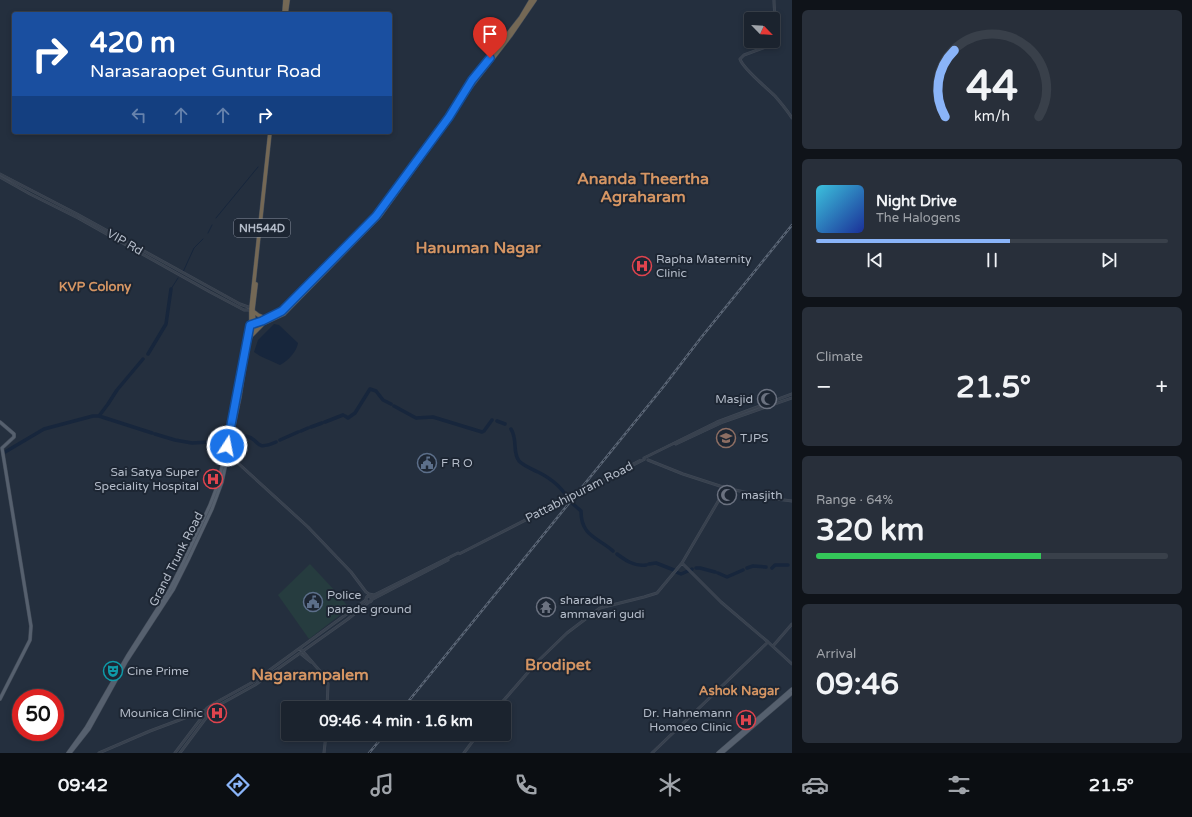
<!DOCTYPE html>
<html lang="en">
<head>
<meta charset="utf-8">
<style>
  :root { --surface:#1b232e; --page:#282f3a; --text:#f1f3f6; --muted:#a0a4aa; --line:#39404a; --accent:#8ab4f8 }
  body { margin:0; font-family:"Varela Round",sans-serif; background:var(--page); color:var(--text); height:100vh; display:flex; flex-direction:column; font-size:15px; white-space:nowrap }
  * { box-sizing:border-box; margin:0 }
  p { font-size:13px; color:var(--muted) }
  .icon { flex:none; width:22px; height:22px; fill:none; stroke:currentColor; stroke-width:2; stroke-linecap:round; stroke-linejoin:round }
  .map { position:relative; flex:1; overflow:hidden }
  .panel { display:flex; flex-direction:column; gap:10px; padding:10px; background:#0f1319; width:400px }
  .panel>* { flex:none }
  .banner { position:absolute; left:12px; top:12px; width:380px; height:122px; border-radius:4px; box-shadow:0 2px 6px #0003,0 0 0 1px var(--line); background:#1a4fa0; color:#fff; overflow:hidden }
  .needle { width:26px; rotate:115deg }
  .fabs { position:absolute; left:744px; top:12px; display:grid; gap:8px }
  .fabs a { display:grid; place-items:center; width:36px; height:36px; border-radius:4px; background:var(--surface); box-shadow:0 2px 6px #0003,0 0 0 1px var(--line); font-size:20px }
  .speed { position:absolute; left:12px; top:689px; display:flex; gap:8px; font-size:20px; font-weight:700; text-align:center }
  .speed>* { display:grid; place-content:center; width:52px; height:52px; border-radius:50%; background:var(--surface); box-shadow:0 2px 6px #0003,0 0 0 1px var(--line); line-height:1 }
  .speed .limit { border:6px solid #d22; background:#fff; color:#111 }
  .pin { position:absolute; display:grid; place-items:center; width:34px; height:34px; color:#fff; margin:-41px -17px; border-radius:50% 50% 50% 0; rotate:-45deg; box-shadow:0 0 4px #0007 }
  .pin .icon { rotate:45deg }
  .me { position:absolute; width:44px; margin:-22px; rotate:11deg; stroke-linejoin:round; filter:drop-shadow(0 0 3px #0008) }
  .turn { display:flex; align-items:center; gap:14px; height:84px; padding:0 12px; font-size:18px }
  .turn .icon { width:52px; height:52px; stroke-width:2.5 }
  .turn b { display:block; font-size:28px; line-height:34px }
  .lanes { display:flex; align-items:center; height:38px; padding:0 12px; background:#0003; justify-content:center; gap:20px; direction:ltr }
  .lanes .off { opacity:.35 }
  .big { font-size:30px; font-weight:700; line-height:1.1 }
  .panel .widget { flex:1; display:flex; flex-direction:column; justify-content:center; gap:6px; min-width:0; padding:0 14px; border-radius:6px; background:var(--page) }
  .panel .dial { align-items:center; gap:0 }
  .dial svg { height:104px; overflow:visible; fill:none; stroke:var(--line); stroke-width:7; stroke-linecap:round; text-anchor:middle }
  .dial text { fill:var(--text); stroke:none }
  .song { display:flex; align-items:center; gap:12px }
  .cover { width:48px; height:48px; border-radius:6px; background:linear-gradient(135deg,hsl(190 70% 55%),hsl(230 70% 35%)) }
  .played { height:4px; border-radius:2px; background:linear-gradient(90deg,var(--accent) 55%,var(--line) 55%) }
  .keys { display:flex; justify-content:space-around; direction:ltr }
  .heat { display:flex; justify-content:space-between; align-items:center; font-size:22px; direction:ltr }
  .charge { height:6px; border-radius:3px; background:linear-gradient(90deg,#34c759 64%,var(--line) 0) }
  .trip { position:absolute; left:281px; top:701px; width:230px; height:40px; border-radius:4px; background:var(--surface); box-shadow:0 2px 6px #0003,0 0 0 1px var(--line); font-weight:700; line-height:40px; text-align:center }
  .dock { display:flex; height:64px; justify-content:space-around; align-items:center; background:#0b0e12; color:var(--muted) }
  .dock .icon { width:28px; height:28px }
  .dock .active { color:var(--accent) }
  .dock b { font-size:18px; color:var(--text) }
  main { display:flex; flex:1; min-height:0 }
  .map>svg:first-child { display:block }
  .green { fill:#263c3f }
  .water { fill:#17263c }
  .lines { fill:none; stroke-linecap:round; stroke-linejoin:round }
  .stream { stroke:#17263c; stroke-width:1 }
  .river { stroke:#17263c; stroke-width:3.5 }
  .minor-casing { stroke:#414a57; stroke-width:3 }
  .major-casing { stroke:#414a57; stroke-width:4 }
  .highway-casing { stroke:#434c59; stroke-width:4.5 }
  .minor { stroke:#38414e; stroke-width:2 }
  .major { stroke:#56606e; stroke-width:3 }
  .highway { stroke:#746855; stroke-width:3.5 }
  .rail-casing { stroke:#5a6575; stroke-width:2.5 }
  .rail { stroke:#1d2633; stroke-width:1; stroke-dasharray:3; stroke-linecap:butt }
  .minor-bridge-casing { stroke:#414a57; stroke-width:3; stroke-linecap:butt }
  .minor-bridge { stroke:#38414e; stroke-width:2 }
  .route-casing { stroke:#114b97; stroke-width:10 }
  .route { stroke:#1a73e8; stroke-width:7 }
  .labels { text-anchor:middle; stroke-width:4; stroke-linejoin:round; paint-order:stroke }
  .shield { fill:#1d2633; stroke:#878f9c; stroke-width:1 }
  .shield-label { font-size:11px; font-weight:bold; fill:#b4bcc9 }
  .street-label { font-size:12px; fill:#b4bcc9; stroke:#1d2633 }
  .poi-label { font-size:12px; fill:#b4bcc9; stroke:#1d2633; text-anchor:start }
  .neighbourhood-label { font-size:13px; font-weight:bold; fill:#d59563; stroke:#1d2633 }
  .district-label { font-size:16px; font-weight:bold; fill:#d59563; stroke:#1d2633 }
</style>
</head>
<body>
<main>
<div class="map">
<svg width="792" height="753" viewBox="0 0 792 753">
  <rect width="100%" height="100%" fill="#242f3e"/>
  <path class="green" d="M310,564l26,28 13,16 -40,31 -31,-44z"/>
  <path class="water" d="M274,324l5,1 19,18c-1,8 -10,18 -18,22l-20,-9 -6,-4 4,-12z"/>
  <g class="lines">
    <path class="stream" d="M216,218l42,-51
      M208,233l4,-8
      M183,272l11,-24 9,-9
      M171,289l7,-11"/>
    <path class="river" d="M148,354l18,-30 5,-35
      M385,401l6,3
      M394,406l22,12 17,-1 49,15 2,-1 8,-11
      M99,416l9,-12 9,-14 26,-31
      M345,416l3,2 7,-5 15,-24 6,2 7,9
      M497,421l8,3
      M325,422l18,-7
      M311,427l11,-4
      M511,429c7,11 1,23 8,32 5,5 13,8 19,11 12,6 25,16 31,29
      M301,431l7,-3
      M155,434l20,6 17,3 35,-2 9,-2 10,-3c15,3 7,16 30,6
      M280,440l18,-8
      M5,452l39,-23 49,-13h6l53,17
      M572,503l9,8c0,25 16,26 32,40
      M617,554c8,6 18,13 29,11
      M649,564l7,-1 18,7
      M696,568h4l15,4
      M747,568l6,-2 13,1
      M772,568l3,-3h13
      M691,570l1,-1
      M676,572l5,2 7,-3
      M718,573l9,4 16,-7"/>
    <g class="minor-casing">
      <path id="minor" d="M774,0c0,12 4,35 -3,45l-27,10 -4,4c3,10 26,28 35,37 6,7 12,14 17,22
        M0,174l77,40 163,90 11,4
        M0,177l30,17 48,24 132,74 34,18h7
        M676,444l47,-22 69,-24
        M228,454l80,73 43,45 15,20 3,2 5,1
        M644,458l73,-36 75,-28
        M648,460l35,14 43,14 50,11 16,2
        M682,563l39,39 47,40 24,22
        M366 599a3 3 0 1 1 6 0a3 3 0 1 1-6 0Z
        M370,597l88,-44
        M371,600l77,-40
        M773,646l19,-22
        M300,648l26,30 2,6 -1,24
        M300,653l11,9
        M207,708l8,-5 38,-21 113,-82
        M497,708l41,-47 29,-28 33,-25 44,-11 13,-4 25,-30 44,-75
        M205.5 711a2.5 2.5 0 1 1 5 0a2.5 2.5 0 1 1-5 0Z
        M210,710l45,-25 93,-66 21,-17
        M99,753l51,-22 56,-21
        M175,753l31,-41
        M180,753l26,-35 2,-5
        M324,753l2,-19
        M464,753l14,-19
        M652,753l116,-111"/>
    </g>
    <g class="major-casing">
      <path id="major" d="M0,422l14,12v3l-12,11 29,178 -1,14 -30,59
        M68,753l18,-25 42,-73 42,-66 12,-24 28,-60 8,-21 7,-31 25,-126
        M70,753l19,-24 37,-67 47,-72 16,-32 23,-49 10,-27 18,-85 8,-51 5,-17
        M718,753l74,-64
        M722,753l70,-60"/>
    </g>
    <g class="highway-casing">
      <path id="highway" d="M284,14l1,-14
        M286,14l2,-14
        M253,311l5,4 10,4
        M250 326a3 3 0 1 1 6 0a3 3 0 1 1-6 0Z
        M254,323l-1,-14 3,-25
        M251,324v-15l19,-177
        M254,324l8,-3 20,-10 95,-95 72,-99 23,-37 49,-63 10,-17
        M256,327l28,-13 96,-98 68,-94 22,-34 41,-53 24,-35
        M250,337l12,-12"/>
    </g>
    <use href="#minor" class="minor"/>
    <use href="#major" class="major"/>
    <use href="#highway" class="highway"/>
    <g class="rail-casing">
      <path id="rail" d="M403,708l261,-322 36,-47 92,-114
        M369,753l16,-19"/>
    </g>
    <use href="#rail" class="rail"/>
    <g class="minor-bridge-casing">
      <path id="minor-bridge" d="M604,479l37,-19
        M579,492l12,-6
        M459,554l186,-95"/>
    </g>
    <use href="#minor-bridge" class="minor-bridge"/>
  </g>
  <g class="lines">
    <g class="route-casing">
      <path id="route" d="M227,446l23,-121 12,-4 20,-10 94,-95 73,-99 23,-37 18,-22"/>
    </g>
    <use href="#route" class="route"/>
  </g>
  <defs>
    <g id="hospital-ring" transform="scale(1)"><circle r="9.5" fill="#1d2633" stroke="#e0444e" stroke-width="1.5"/><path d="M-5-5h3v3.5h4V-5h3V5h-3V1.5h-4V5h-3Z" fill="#e0444e"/></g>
    <g id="mosque-ring" transform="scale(1)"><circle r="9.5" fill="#1d2633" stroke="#6b7280" stroke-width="1.5"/><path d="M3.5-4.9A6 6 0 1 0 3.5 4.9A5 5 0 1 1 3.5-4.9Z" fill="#6b7280"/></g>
    <g id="university-ring" transform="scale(1)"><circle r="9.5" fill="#1d2633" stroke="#8d6e63" stroke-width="1.5"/><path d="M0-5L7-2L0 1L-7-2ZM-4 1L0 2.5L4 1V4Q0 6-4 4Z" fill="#8d6e63"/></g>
    <g id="civic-ring" transform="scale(1)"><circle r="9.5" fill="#1d2633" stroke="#5c6f8a" stroke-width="1.5"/><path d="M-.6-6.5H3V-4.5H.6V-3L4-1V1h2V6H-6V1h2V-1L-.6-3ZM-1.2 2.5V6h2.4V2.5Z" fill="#5c6f8a"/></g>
    <g id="temple-ring" transform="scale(1)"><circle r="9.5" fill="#1d2633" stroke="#6b7280" stroke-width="1.5"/><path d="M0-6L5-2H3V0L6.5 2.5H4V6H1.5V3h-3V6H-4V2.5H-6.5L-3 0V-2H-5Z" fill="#6b7280"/></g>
    <g id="theatre-ring" transform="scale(1)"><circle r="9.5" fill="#1d2633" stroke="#0f9aa8" stroke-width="1.5"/><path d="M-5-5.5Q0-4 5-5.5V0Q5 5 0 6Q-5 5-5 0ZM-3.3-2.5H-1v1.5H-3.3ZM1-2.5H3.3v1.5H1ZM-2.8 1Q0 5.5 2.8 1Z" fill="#0f9aa8"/></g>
  </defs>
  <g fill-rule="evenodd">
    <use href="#hospital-ring" x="642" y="266"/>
    <use href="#mosque-ring" x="767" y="399"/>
    <use href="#university-ring" x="726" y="438"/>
    <use href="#civic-ring" x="427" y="463"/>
    <use href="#hospital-ring" x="213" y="479"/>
    <use href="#mosque-ring" x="727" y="495"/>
    <use href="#civic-ring" x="313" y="602"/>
    <use href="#temple-ring" x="546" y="607"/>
    <use href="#theatre-ring" x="113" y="671"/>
    <use href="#hospital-ring" x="217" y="713"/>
    <use href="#hospital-ring" x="746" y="720"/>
  </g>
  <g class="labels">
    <rect class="shield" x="234" y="219" width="56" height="18" rx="3"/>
    <g class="shield-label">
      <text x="262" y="232">NH544D</text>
    </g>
    <g class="street-label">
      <text transform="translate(125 242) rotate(30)" y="4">VIP Rd</text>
      <text transform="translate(579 492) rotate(-27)" y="4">Pattabhipuram Road</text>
      <text transform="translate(176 559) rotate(-63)" y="4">Grand Trunk Road</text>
    </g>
    <g class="poi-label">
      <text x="656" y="263">Rapha Maternity<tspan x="656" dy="14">Clinic</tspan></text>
      <text x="753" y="403" text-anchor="end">Masjid</text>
      <text x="740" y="442">TJPS</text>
      <text x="441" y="467">F R O</text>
      <text x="199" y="476" text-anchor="end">Sai Satya Super<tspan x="199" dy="14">Speciality Hospital</tspan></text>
      <text x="741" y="499">masjith</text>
      <text x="327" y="599">Police<tspan x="327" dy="14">parade ground</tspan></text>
      <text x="560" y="604">sharadha<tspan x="560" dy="14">ammavari gudi</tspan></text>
      <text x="127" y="675">Cine Prime</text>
      <text x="203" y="717" text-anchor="end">Mounica Clinic</text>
      <text x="732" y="717" text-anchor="end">Dr. Hahnemann<tspan x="732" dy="14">Homoeo Clinic</tspan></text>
    </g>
    <g class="neighbourhood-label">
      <text x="95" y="291">KVP Colony</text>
      <text x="739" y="695">Ashok Nagar</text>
    </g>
    <g class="district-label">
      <text x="643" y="184">Ananda Theertha<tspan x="643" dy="18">Agraharam</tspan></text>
      <text x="478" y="253">Hanuman Nagar</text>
      <text x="558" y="670">Brodipet</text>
      <text x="310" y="680">Nagarampalem</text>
    </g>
  </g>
</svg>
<div class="fabs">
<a><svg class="needle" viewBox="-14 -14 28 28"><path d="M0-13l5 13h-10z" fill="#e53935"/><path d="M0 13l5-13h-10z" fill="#a0a4aa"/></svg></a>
</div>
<div class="speed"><div class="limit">50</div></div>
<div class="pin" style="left:490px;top:58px;background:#d93025"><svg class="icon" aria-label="arrive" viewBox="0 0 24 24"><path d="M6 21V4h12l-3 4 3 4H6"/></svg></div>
<svg class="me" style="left:227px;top:446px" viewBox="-20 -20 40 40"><circle r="17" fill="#1a73e8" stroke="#fff" stroke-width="3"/><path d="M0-11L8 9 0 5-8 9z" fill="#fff"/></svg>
<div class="trip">09:46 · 4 min · 1.6 km</div>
<div class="banner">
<div class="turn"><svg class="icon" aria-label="right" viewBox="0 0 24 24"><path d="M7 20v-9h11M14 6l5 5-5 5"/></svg><div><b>420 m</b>Narasaraopet Guntur Road</div></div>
<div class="lanes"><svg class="icon off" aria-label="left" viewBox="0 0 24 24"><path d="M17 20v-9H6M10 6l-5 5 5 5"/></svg><svg class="icon off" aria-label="ahead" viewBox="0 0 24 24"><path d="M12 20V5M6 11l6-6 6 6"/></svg><svg class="icon off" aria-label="ahead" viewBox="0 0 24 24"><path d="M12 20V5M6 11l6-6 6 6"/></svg><svg class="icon" aria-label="right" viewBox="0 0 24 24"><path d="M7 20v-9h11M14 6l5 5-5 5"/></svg></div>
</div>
</div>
<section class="panel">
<div class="widget dial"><svg viewBox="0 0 100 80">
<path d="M14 69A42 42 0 1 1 86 69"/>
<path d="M14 69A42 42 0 0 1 21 18" stroke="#8ab4f8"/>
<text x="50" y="56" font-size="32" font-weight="700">44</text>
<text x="50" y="72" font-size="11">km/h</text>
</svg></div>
<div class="widget">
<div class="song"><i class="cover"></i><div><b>Night Drive</b><p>The Halogens</p></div></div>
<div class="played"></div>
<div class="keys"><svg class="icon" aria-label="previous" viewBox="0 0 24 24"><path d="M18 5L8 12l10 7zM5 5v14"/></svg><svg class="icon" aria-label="pause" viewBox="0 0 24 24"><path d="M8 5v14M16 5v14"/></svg><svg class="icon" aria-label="next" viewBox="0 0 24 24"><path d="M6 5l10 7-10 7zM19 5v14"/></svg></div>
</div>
<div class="widget"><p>Climate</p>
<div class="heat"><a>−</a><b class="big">21.5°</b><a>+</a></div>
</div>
<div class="widget"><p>Range · 64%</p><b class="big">320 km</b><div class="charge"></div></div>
<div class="widget"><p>Arrival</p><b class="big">09:46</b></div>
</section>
</main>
<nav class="dock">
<b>09:42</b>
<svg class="icon active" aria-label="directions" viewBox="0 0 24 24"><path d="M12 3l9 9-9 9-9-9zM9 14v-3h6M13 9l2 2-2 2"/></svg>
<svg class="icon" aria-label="music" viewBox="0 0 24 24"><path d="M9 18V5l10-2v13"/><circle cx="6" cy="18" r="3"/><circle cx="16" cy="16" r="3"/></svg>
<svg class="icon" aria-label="phone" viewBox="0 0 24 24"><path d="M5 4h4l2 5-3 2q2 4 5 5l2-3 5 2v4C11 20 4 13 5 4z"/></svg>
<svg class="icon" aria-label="climate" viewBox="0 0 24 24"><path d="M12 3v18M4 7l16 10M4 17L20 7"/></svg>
<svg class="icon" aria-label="car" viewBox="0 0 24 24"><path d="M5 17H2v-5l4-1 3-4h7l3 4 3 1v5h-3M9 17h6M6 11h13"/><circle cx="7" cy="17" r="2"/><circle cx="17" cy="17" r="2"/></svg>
<svg class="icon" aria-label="filters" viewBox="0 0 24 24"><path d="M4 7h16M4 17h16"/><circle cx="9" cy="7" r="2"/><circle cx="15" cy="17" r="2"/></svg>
<b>21.5°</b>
</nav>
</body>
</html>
